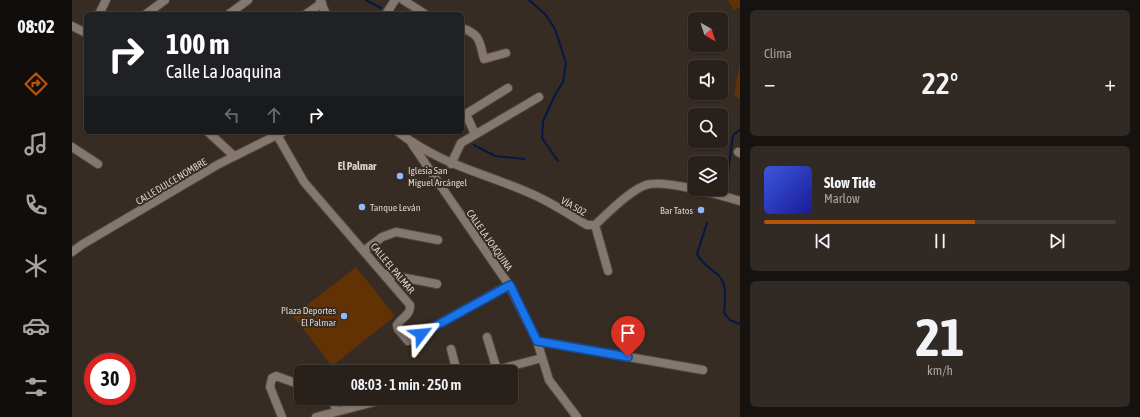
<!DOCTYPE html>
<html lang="es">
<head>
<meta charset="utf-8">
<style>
  :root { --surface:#28211b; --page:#302924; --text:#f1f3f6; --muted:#a5a3a3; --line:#443e3a; --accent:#b45309 }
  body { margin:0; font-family:"Asap Condensed",sans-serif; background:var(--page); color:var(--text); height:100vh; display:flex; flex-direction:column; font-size:15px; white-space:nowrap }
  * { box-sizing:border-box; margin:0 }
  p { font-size:13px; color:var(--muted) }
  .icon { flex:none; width:22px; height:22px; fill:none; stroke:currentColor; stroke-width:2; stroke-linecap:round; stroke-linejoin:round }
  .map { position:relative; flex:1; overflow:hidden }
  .side { display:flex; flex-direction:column; gap:10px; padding:10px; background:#16120f; width:400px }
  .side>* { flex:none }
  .banner { position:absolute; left:12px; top:12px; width:380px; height:122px; border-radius:6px; box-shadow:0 1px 3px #0004,0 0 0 1px var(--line); background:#202124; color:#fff; overflow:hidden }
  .needle { width:26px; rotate:141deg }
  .fabs { position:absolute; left:616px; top:12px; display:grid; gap:8px }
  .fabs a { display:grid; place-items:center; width:40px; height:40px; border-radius:6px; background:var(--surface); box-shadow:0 1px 3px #0004,0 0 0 1px var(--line); font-size:20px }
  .speed { position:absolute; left:12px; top:353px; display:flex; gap:8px; font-size:20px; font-weight:700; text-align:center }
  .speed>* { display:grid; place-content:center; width:52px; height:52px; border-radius:50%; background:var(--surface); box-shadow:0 1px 3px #0004,0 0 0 1px var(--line); line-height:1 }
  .speed .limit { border:6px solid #d22; background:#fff; color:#111 }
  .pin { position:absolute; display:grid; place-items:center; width:34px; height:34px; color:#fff; margin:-41px -17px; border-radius:50% 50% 50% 0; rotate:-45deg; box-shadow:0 0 4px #0007 }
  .pin .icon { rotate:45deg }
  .me { position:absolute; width:44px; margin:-22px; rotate:61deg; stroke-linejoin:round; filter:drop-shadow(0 0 3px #0008) }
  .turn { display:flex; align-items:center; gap:14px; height:84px; padding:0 16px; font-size:18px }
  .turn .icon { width:52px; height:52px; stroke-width:2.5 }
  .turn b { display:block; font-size:28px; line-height:34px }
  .lanes { display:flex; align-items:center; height:38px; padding:0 16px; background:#0003; justify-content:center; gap:20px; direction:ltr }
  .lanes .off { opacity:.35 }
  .big { font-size:30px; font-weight:600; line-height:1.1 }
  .side .card { flex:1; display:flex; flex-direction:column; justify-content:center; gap:6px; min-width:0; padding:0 14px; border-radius:6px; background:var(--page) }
  .side .dial { align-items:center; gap:0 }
  .dial b { font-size:52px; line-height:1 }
  .song { display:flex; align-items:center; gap:12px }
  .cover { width:48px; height:48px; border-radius:6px; background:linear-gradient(135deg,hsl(230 70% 55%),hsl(240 70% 35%)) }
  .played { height:4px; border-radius:2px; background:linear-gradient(90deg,var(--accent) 60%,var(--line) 60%) }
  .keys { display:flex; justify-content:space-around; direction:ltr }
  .heat { display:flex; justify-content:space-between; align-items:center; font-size:22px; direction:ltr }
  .trip { position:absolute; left:222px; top:365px; width:224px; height:40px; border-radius:6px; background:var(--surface); box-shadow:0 1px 3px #0004,0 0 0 1px var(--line); font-weight:600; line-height:40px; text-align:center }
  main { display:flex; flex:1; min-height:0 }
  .tabs { display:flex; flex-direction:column; width:72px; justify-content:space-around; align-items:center; background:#100d0b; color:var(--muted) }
  .tabs .icon { width:28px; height:28px }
  .tabs .on { color:var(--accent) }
  .tabs b { font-size:18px; color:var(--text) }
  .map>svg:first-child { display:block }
  .green { fill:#633204 }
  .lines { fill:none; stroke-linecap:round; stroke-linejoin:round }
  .stream { stroke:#061746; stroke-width:2 }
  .minor-casing { stroke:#524943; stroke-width:10 }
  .minor { stroke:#83776e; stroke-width:8 }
  .route-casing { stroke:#114b97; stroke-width:10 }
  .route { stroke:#1a73e8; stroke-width:7 }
  .poi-dot { fill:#94b7fd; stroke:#362c24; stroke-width:1.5 }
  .labels { text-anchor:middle; stroke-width:4; stroke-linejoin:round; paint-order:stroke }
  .poi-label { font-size:10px; fill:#d9d2ce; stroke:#362c24; text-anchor:start }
  .street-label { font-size:10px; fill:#d9d2ce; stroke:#362c24 }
  .neighbourhood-label { font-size:11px; font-weight:bold; fill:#d9d2ce; stroke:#362c24 }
</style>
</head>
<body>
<main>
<nav class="tabs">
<b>08:02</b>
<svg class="icon on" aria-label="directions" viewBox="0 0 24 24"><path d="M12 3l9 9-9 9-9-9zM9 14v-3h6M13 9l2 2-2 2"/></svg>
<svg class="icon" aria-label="music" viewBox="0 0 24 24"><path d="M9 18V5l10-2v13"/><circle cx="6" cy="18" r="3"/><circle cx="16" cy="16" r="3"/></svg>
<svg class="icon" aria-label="phone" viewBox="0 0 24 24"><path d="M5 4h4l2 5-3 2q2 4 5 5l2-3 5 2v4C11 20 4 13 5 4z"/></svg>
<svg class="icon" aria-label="climate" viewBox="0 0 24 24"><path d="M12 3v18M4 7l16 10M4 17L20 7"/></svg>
<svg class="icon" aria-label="car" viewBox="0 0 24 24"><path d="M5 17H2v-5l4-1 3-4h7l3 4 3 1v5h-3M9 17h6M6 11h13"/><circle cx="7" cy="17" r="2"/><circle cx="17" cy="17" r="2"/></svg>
<svg class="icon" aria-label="filters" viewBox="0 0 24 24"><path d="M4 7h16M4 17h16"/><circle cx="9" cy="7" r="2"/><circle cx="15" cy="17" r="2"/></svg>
</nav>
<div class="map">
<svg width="668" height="417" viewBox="0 0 668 417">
  <rect width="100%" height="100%" fill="#362c24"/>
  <path class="green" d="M656,0h12v7l-6,3z
    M668,63v36l-6,-4z
    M284,267l39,49 -63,50 -39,-50z"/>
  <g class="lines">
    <path class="stream" d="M294,0l15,8
      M457,0l16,14 10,15 11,34 -3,19 -8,13 -12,26 -1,17 16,23
      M402,145l21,11 29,3
      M652,182l4,-9 5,-38 7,-5
      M635,223l-10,31c5,10 12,13 20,20 11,9 8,26 7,39l6,7 10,4"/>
    <g class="minor-casing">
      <path id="minor" d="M248,0l6,14
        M331,0l22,14
        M27,14l7,-14
        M74,14l19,-14
        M157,14l19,-14
        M234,14l16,-11
        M314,14l9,-14
        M0,26l14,7
        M390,28c19,7 17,13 22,31l22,-6
        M136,132l26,24
        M326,132c44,34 88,41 136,63 18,8 36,20 53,30h8c12,-11 35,-35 51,-40 17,-6 75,10 94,16
        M403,134l-9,-20 42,-26
        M205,135l27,47 106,123c1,10 -8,12 -13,20l1,4 10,12 101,-56
        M340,144l97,141 28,56 12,39 28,37
        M0,147l26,17
        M666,152l2,1
        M379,164l10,-21 78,-46
        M523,225l13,46
        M293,250l17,-13 14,-5 42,8
        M0,252l11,-8 134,-79 66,-33
        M313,274l52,10
        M415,337l10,33
        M465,341l166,29
        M379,349l6,23
        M417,372l53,-14
        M255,398l4,2 7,11
        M210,417l-12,-30 2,-9 4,-2 25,9
        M244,417l74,-19"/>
    </g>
    <use href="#minor" class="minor"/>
  </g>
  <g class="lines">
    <g class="route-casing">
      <path id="route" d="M349,334l89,-49 27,56 91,16"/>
    </g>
    <use href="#route" class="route"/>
  </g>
  <g class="poi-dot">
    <circle cx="328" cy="176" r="4"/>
    <circle cx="290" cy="207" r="4"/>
    <circle cx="629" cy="210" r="4"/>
    <circle cx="272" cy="316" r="4"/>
  </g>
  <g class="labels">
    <g class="poi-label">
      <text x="336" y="174">Iglesia San<tspan x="336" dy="12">Miguel Arcángel</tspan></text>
      <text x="298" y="211">Tanque Leván</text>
      <text x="621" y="214" text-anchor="end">Bar Tatos</text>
      <text x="264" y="314" text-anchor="end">Plaza Deportes<tspan x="264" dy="12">El Palmar</tspan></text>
    </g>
    <g class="street-label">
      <text transform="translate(99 181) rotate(-31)" y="4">CALLE DULCE NOMBRE</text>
      <text transform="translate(502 206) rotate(29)" y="4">VÍA 502</text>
      <text transform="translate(418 240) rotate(55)" y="4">CALLE LA JOAQUINA</text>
      <text transform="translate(321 268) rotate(50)" y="4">CALLE EL PALMAR</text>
    </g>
    <g class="neighbourhood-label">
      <text x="285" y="170">El Palmar</text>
    </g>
  </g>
</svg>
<div class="fabs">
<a><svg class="needle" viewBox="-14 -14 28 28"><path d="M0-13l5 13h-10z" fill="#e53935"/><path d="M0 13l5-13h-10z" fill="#a5a3a3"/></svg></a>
<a><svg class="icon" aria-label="sound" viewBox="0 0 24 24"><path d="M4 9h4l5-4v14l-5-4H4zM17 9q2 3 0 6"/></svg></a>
<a><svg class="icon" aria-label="search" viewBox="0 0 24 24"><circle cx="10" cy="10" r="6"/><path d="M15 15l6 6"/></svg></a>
<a><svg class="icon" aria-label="layers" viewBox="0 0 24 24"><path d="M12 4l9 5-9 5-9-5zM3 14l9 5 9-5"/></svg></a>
</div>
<div class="speed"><div class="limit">30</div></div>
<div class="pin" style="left:556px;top:357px;background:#d93025"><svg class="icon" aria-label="arrive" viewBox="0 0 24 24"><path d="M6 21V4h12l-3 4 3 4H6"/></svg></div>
<svg class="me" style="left:349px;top:334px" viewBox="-20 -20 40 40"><path d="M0-17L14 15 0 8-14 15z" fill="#1a73e8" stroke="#fff" stroke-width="4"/></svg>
<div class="trip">08:03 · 1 min · 250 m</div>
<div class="banner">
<div class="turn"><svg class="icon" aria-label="right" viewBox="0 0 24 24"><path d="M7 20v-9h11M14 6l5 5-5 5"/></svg><div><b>100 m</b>Calle La Joaquina</div></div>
<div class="lanes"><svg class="icon off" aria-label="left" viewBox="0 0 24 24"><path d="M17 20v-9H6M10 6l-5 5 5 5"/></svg><svg class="icon off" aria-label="ahead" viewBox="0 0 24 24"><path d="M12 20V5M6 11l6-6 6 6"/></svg><svg class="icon" aria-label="right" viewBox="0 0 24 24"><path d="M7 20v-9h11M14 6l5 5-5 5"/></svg></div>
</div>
</div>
<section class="side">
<div class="card"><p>Clima</p>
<div class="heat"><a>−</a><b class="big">22°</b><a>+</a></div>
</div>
<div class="card">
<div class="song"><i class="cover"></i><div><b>Slow Tide</b><p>Marlow</p></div></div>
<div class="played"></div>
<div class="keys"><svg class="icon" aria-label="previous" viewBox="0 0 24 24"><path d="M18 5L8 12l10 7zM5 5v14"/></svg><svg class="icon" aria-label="pause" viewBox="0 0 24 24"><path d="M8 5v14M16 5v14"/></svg><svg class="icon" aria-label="next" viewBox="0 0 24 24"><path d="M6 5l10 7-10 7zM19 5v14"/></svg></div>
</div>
<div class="card dial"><b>21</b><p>km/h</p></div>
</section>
</main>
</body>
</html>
